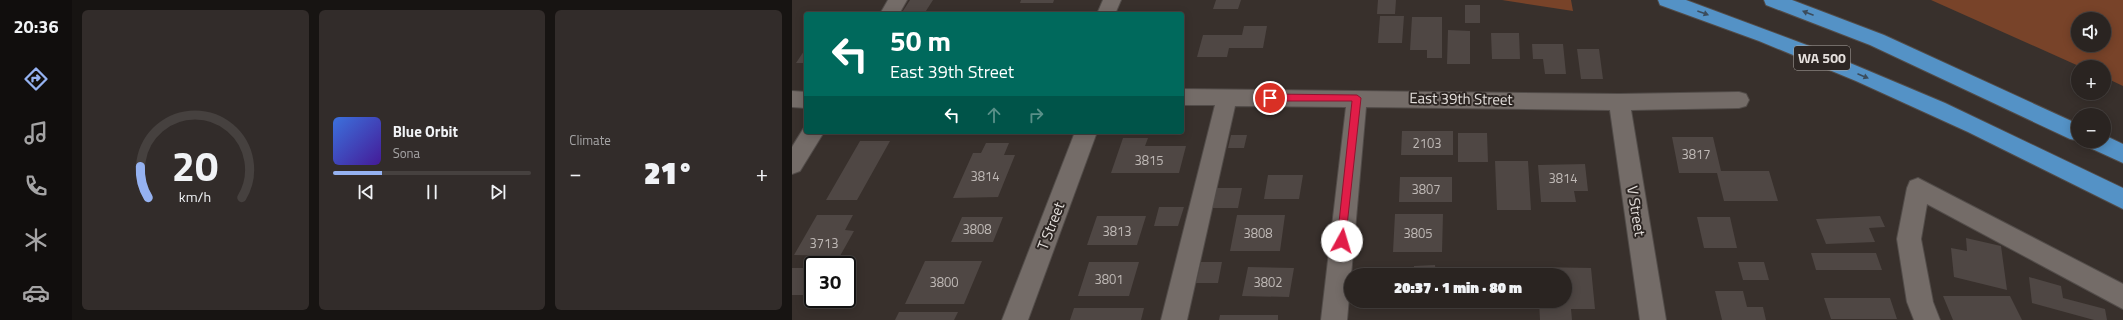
<!DOCTYPE html>
<html lang="en">
<head>
<meta charset="utf-8">
<style>
  :root { --surface:#2a2421; --page:#322c2a; --text:#f1f3f6; --muted:#a5a4a5; --line:#46413f; --accent:#95b2f1 }
  body { margin:0; font-family:"Titillium Web",sans-serif; background:var(--page); color:var(--text); height:100vh; display:flex; flex-direction:column; font-size:15px; white-space:nowrap }
  * { box-sizing:border-box; margin:0 }
  p { font-size:13px; color:var(--muted) }
  .icon { flex:none; width:22px; height:22px; fill:none; stroke:currentColor; stroke-width:2; stroke-linecap:round; stroke-linejoin:round }
  .map { position:relative; flex:1; overflow:hidden }
  .sheet { display:flex; flex-direction:column; gap:10px; padding:10px; background:#171412; width:720px }
  .sheet>* { flex:none }
  .banner { position:absolute; left:12px; top:12px; width:380px; height:122px; border-radius:4px; box-shadow:0 2px 10px #0003,0 0 0 1px var(--line); background:#00695c; color:#fff; overflow:hidden }
  .buttons { position:absolute; left:1279px; top:12px; display:grid; gap:8px }
  .buttons a { display:grid; place-items:center; width:40px; height:40px; border-radius:50%; background:var(--surface); box-shadow:0 2px 10px #0003,0 0 0 1px var(--line); font-size:20px }
  .speed { position:absolute; left:12px; top:256px; display:flex; gap:8px; font-size:20px; font-weight:700; text-align:center }
  .speed>* { display:grid; place-content:center; width:52px; height:52px; border-radius:50%; background:var(--surface); box-shadow:0 2px 10px #0003,0 0 0 1px var(--line); line-height:1 }
  .speed .limit { border:2px solid #111; border-radius:6px; background:#fff; color:#111 }
  .pin { position:absolute; display:grid; place-items:center; width:34px; height:34px; color:#fff; margin:-17px; border:2px solid #fff; border-radius:50%; box-shadow:0 1px 4px #0007 }
  .me { position:absolute; width:44px; margin:-22px; rotate:6deg; stroke-linejoin:round; filter:drop-shadow(0 0 3px #0008) }
  .turn { display:flex; align-items:center; gap:14px; height:84px; padding:0 20px; font-size:18px }
  .turn .icon { width:52px; height:52px; stroke-width:2.5 }
  .turn b { display:block; font-size:28px; line-height:34px }
  .lanes { display:flex; align-items:center; height:38px; padding:0 20px; background:#0003; justify-content:center; gap:20px; direction:ltr }
  .lanes .off { opacity:.35 }
  .big { font-size:30px; font-weight:800; line-height:1.1 }
  .sheet .widget { flex:1; display:flex; flex-direction:column; justify-content:center; gap:6px; min-width:0; padding:0 14px; border-radius:6px; background:var(--page) }
  .sheet .dial { align-items:center; gap:0 }
  .dial svg { height:104px; overflow:visible; fill:none; stroke:var(--line); stroke-width:7; stroke-linecap:round; text-anchor:middle }
  .dial text { fill:var(--text); stroke:none }
  .song { display:flex; align-items:center; gap:12px }
  .cover { width:48px; height:48px; border-radius:6px; background:linear-gradient(135deg,hsl(220 70% 55%),hsl(260 70% 35%)) }
  .played { height:4px; border-radius:2px; background:linear-gradient(90deg,var(--accent) 25%,var(--line) 25%) }
  .keys { display:flex; justify-content:space-around; direction:ltr }
  .heat { display:flex; justify-content:space-between; align-items:center; font-size:22px; direction:ltr }
  .sheet .tiles { flex:1; display:grid; gap:10px; grid-template-columns:repeat(3,1fr) }
  .trip { position:absolute; left:552px; top:268px; width:228px; height:40px; border-radius:20px; background:var(--surface); box-shadow:0 2px 10px #0003,0 0 0 1px var(--line); font-weight:800; line-height:40px; text-align:center }
  main { display:flex; flex:1; min-height:0 }
  .tab-bar { display:flex; flex-direction:column; width:72px; justify-content:space-around; align-items:center; background:#110e0d; color:var(--muted) }
  .tab-bar .icon { width:28px; height:28px }
  .tab-bar .current { color:var(--accent) }
  .tab-bar b { font-size:18px; color:var(--text) }
  .map>svg:first-child { display:block }
  .green { fill:#784329; fill-rule:evenodd }
  .building { fill:#4f4744 }
  .lines { fill:none; stroke-linecap:round; stroke-linejoin:round }
  .minor-casing { stroke:#524c49; stroke-width:2 }
  .highway-casing { stroke:#524c49; stroke-width:2 }
  .minor { fill:#746c68; fill-rule:evenodd }
  .highway { fill:#5492c6; fill-rule:evenodd }
  .oneway { fill:#3b4c5c }
  .route { fill:#e11d48; stroke:#92132f }
  .labels { text-anchor:middle; stroke-width:4; stroke-linejoin:round; paint-order:stroke }
  .number-label { font-size:13px; fill:#bfb9b6 }
  .shield { fill:#2d2623; stroke:#ada8a4; stroke-width:1 }
  .shield-label { font-size:14px; font-weight:bold; fill:#e4dfdc }
  .street-label { font-size:15px; fill:#e4dfdc; stroke:#2d2623 }
</style>
</head>
<body>
<main>
<nav class="tab-bar">
<b>20:36</b>
<svg class="icon current" aria-label="directions" viewBox="0 0 24 24"><path d="M12 3l9 9-9 9-9-9zM9 14v-3h6M13 9l2 2-2 2"/></svg>
<svg class="icon" aria-label="music" viewBox="0 0 24 24"><path d="M9 18V5l10-2v13"/><circle cx="6" cy="18" r="3"/><circle cx="16" cy="16" r="3"/></svg>
<svg class="icon" aria-label="phone" viewBox="0 0 24 24"><path d="M5 4h4l2 5-3 2q2 4 5 5l2-3 5 2v4C11 20 4 13 5 4z"/></svg>
<svg class="icon" aria-label="climate" viewBox="0 0 24 24"><path d="M12 3v18M4 7l16 10M4 17L20 7"/></svg>
<svg class="icon" aria-label="car" viewBox="0 0 24 24"><path d="M5 17H2v-5l4-1 3-4h7l3 4 3 1v5h-3M9 17h6M6 11h13"/><circle cx="7" cy="17" r="2"/><circle cx="17" cy="17" r="2"/></svg>
</nav>
<section class="sheet">
<div class="tiles">
<div class="widget dial"><svg viewBox="0 0 100 80">
<path d="M14 69A42 42 0 1 1 86 69"/>
<path d="M14 69A42 42 0 0 1 8 45" stroke="#95b2f1"/>
<text x="50" y="56" font-size="32" font-weight="700">20</text>
<text x="50" y="72" font-size="11">km/h</text>
</svg></div>
<div class="widget">
<div class="song"><i class="cover"></i><div><b>Blue Orbit</b><p>Sona</p></div></div>
<div class="played"></div>
<div class="keys"><svg class="icon" aria-label="previous" viewBox="0 0 24 24"><path d="M18 5L8 12l10 7zM5 5v14"/></svg><svg class="icon" aria-label="pause" viewBox="0 0 24 24"><path d="M8 5v14M16 5v14"/></svg><svg class="icon" aria-label="next" viewBox="0 0 24 24"><path d="M6 5l10 7-10 7zM19 5v14"/></svg></div>
</div>
<div class="widget"><p>Climate</p>
<div class="heat"><a>−</a><b class="big">21°</b><a>+</a></div>
</div>
</div>
</section>
<div class="map">
<svg width="1331" height="320" viewBox="0 0 1331 320">
  <rect width="100%" height="100%" fill="#38302c"/>
  <path class="green" d="M710,0h69l2,11z
    M1139,0h192v86l-19,-9v-10h-23zM1286,19h26v26h-26z"/>
  <path class="building" d="M118,0h23l-9,14h-23z
    M229,0h33l-1,3h-33z
    M424,0h25l-3,9h-25z
    M586,0h18l-1,14h-18z
    M673,5h15v18h-15z
    M588,16h24l-2,27h-24z
    M620,17h30v41h-15v-8h-17z
    M452,26h23l-4,22h-34l-2,9h-30l6,-22h39z
    M656,30l22,1v33h-23z
    M699,33h28l1,26h-28z
    M740,44h31l3,30h-21l-2,-15h-10z
    M14,48v15h-10z
    M785,49h22l4,30h-22z
    M610,131h51v24h-52z
    M666,133h29l1,29h-30z
    M439,135h16l-3,13h-16z
    M880,137h41l8,34h48l9,30h-54l-7,-28h-38z
    M331,138h25l-3,8h41l-7,27h-68z
    M68,141h30l-33,59h-31z
    M194,143h23l-5,12h11l-17,42 -45,1 20,-45h8z
    M703,161h33l3,49h-34z
    M793,164l3,27h-14l2,11h-35l-3,-37z
    M476,175h35l-4,24h-35z
    M608,177h52v25h-53z
    M425,188h25l-4,20h-26z
    M367,207h25l-6,19h-24z
    M603,214h48l-1,38h-49z
    M25,215h36l-8,15 9,1 -14,25 -46,-1z
    M445,215h48l-5,36h-50z
    M305,216h49l-9,29h-50z
    M1088,216l5,11 -16,1 6,14 -49,2 -10,-25z
    M170,217h41l-10,25h-42z
    M905,217h33l7,31h-33z
    M1174,238l35,8 6,44 -53,-13 -3,-29 16,3z
    M1019,253h65l6,17h-66z
    M133,261h57l-18,43h-59z
    M297,262h50l-10,34h-51z
    M409,262h21l-4,21h-22z
    M946,262h26l5,18h-26z
    M643,265l1,10h-22v-9z
    M456,267l46,1 -5,29 -47,-1z
    M745,267l54,1 4,41h-24l1,11h-32l-1,-19h26v-26h-28z
    M0,268h21v10l-10,17h-11z
    M1237,277l32,9 2,12 42,11 2,11h-13l-62,-17z
    M923,291h28l4,16h16l3,13h-44z
    M1151,296h67l12,24h-69z
    M1032,298h66l7,21h-66z
    M605,301h39v2l-39,1z
    M282,308h70l-3,12h-71z
    M107,312h59l-4,8h-59z
    M428,315h58v5h-59z"/>
  <g class="lines">
    <g class="minor-casing">
      <path id="minor" d="M96,0h19l-8,14h-19z
        M311,0h18l-6,14h-18z
        M390,89l437,5 120,-2 7,2 3,6 -3,6 -7,2 -108,2 35,210h-26l-30,-210 -244,-3 -19,213h-26l25,-213 -111,-1 -48,214h-26l54,-215h-33z
        M0,91l14,1v16l-14,-1z
        M13,126l1,6h18l-24,39 -8,3v-27z
        M283,132h22l-69,188h-26z
        M1126,178l205,106v25l-196,-105 -6,35 12,63 7,18h-26l-7,-18 -10,-63 10,-51 3,-7z"/>
    </g>
    <g class="highway-casing">
      <path id="highway" d="M866,0h28l126,47 133,56 178,85v21l-155,-77 -112,-51 -97,-40 -99,-36z
        M972,0h28l92,35 194,89v17h2l-10,-2 -200,-94 -104,-40z
        M1312,135l19,9v19l-35,-16 -3,-6h19z"/>
    </g>
    <use href="#minor" class="minor"/>
    <use href="#highway" class="highway"/>
  </g>
  <defs><path id="oneway-solid" d="M-6-.8H1V-3.2L6.5 0L1 3.2V.8H-6Z"/></defs>
  <g class="oneway">
    <use href="#oneway-solid" transform="translate(911 13) rotate(20)"/>
    <use href="#oneway-solid" transform="translate(1016 13) rotate(-159)"/>
    <use href="#oneway-solid" transform="translate(1071 76) rotate(23)"/>
  </g>
  <path class="route" d="M478,94l87,1 4,3 -16,146 -3,1 -5,-4 15,-140h-82l-4,-3z"/>
  <g class="labels">
    <g class="number-label">
      <text x="635" y="148">2103</text>
      <text x="904" y="159">3817</text>
      <text x="357" y="165">3815</text>
      <text x="193" y="181">3814</text>
      <text x="771" y="183">3814</text>
      <text x="634" y="194">3807</text>
      <text x="185" y="234">3808</text>
      <text x="325" y="236">3813</text>
      <text x="466" y="238">3808</text>
      <text x="626" y="238">3805</text>
      <text x="32" y="248">3713</text>
      <text x="317" y="284">3801</text>
      <text x="152" y="287">3800</text>
      <text x="476" y="287">3802</text>
    </g>
    <rect class="shield" x="1002" y="46" width="56" height="24" rx="3"/>
    <g class="shield-label">
      <text x="1030" y="63">WA 500</text>
    </g>
    <g class="street-label">
      <text transform="translate(669 99) rotate(1)" y="5">East 39th Street</text>
      <text transform="translate(844 211) rotate(81)" y="5">V Street</text>
      <text transform="translate(259 226) rotate(-69)" y="5">T Street</text>
    </g>
  </g>
</svg>
<div class="buttons">
<a><svg class="icon" aria-label="sound" viewBox="0 0 24 24"><path d="M4 9h4l5-4v14l-5-4H4zM17 9q2 3 0 6"/></svg></a>
<a>+</a>
<a>−</a>
</div>
<div class="speed"><div class="limit">30</div></div>
<div class="pin" style="left:478px;top:98px;background:#d93025"><svg class="icon" aria-label="arrive" viewBox="0 0 24 24"><path d="M6 21V4h12l-3 4 3 4H6"/></svg></div>
<svg class="me" style="left:550px;top:241px" viewBox="-20 -20 40 40"><circle r="19" fill="#fff"/><path d="M0-13L10 11 0 6-10 11z" fill="#e11d48"/></svg>
<div class="trip">20:37 · 1 min · 80 m</div>
<div class="banner">
<div class="turn"><svg class="icon" aria-label="left" viewBox="0 0 24 24"><path d="M17 20v-9H6M10 6l-5 5 5 5"/></svg><div><b>50 m</b>East 39th Street</div></div>
<div class="lanes"><svg class="icon" aria-label="left" viewBox="0 0 24 24"><path d="M17 20v-9H6M10 6l-5 5 5 5"/></svg><svg class="icon off" aria-label="ahead" viewBox="0 0 24 24"><path d="M12 20V5M6 11l6-6 6 6"/></svg><svg class="icon off" aria-label="right" viewBox="0 0 24 24"><path d="M7 20v-9h11M14 6l5 5-5 5"/></svg></div>
</div>
</div>
</main>
</body>
</html>
